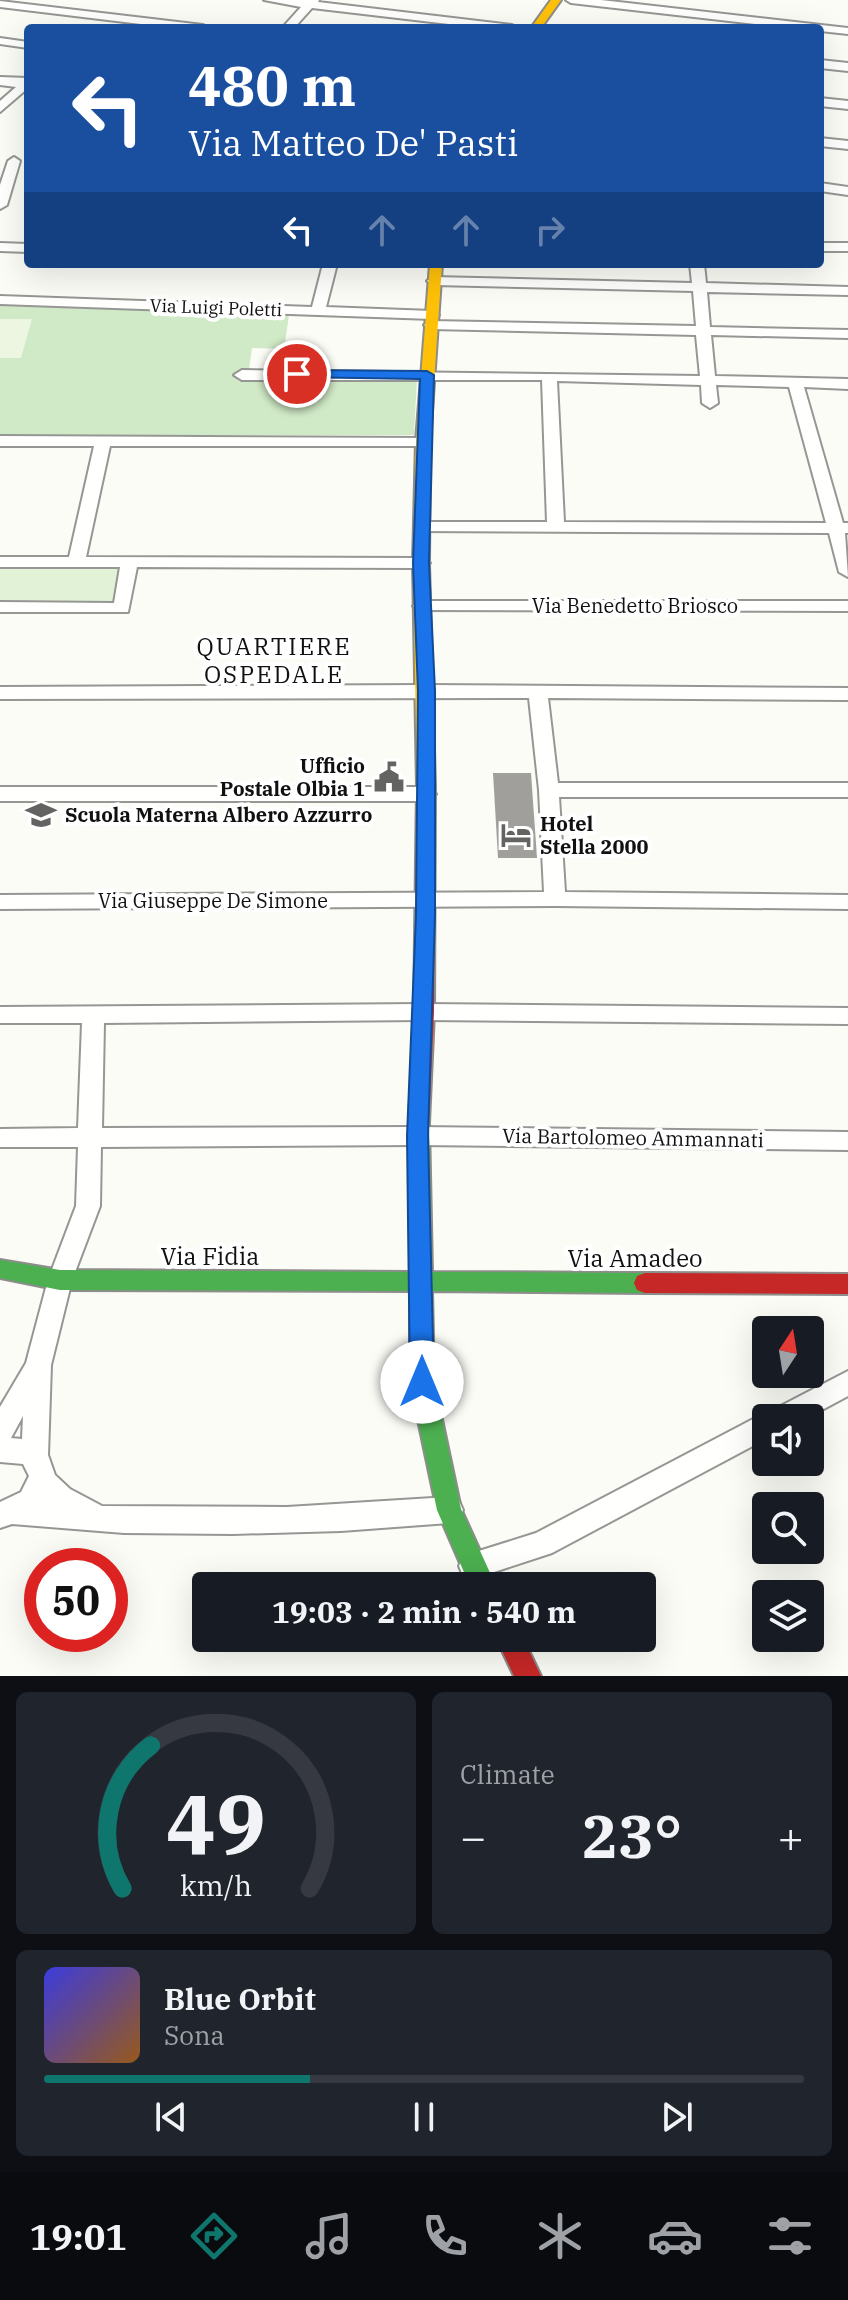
<!DOCTYPE html>
<html lang="en">
<head>
<meta charset="utf-8">
<style>
  :root { --surface:#171b24; --page:#20242c; --text:#f1f3f6; --muted:#9ea1a6; --line:#363941; --accent:#0f766e }
  body { margin:0; font-family:"IBM Plex Serif",serif; background:var(--page); color:var(--text); height:100vh; display:flex; flex-direction:column; font-size:30px; white-space:nowrap }
  * { box-sizing:border-box; margin:0 }
  p { font-size:26px; color:var(--muted) }
  .icon { flex:none; width:44px; height:44px; fill:none; stroke:currentColor; stroke-width:2; stroke-linecap:round; stroke-linejoin:round }
  .map { position:relative; height:1676px; overflow:hidden }
  .drawer { display:flex; flex-direction:column; gap:16px; padding:16px; background:#0d0f14; flex:1 }
  .drawer>* { flex:none }
  .banner { position:absolute; left:24px; top:24px; width:800px; height:244px; border-radius:8px; box-shadow:0 8px 32px #0002; background:#1a4fa0; color:#fff; overflow:hidden }
  .needle { width:52px; rotate:12deg }
  .tools { position:absolute; left:752px; top:1316px; display:grid; gap:16px }
  .tools a { display:grid; place-items:center; width:72px; height:72px; border-radius:8px; background:var(--surface); box-shadow:0 8px 32px #0002; font-size:40px }
  .speed { position:absolute; left:24px; top:1548px; display:flex; gap:16px; font-size:40px; font-weight:700; text-align:center }
  .speed>* { display:grid; place-content:center; width:104px; height:104px; border-radius:50%; background:var(--surface); box-shadow:0 8px 32px #0002; line-height:1 }
  .speed .limit { border:12px solid #d22; background:#fff; color:#111 }
  .pin { position:absolute; display:grid; place-items:center; width:68px; height:68px; color:#fff; margin:-34px; border:4px solid #fff; border-radius:50%; box-shadow:0 2px 8px #0007 }
  .me { position:absolute; width:88px; margin:-44px; rotate:0deg; stroke-linejoin:round; filter:drop-shadow(0 0 6px #0008) }
  .turn { display:flex; align-items:center; gap:28px; height:168px; padding:0 32px; font-size:36px }
  .turn .icon { width:104px; height:104px; stroke-width:2.5 }
  .turn b { display:block; font-size:56px; line-height:68px }
  .lanes { display:flex; align-items:center; height:76px; padding:0 32px; background:#0003; justify-content:center; gap:40px; direction:ltr }
  .lanes .off { opacity:.35 }
  .big { font-size:60px; font-weight:700; line-height:1.1 }
  .drawer .card { flex:1; display:flex; flex-direction:column; justify-content:center; gap:12px; min-width:0; padding:0 28px; border-radius:12px; background:var(--page) }
  .drawer .dial { align-items:center; gap:0 }
  .dial svg { height:208px; overflow:visible; fill:none; stroke:var(--line); stroke-width:7; stroke-linecap:round; text-anchor:middle }
  .dial text { fill:var(--text); stroke:none }
  .song { display:flex; align-items:center; gap:24px }
  .cover { width:96px; height:96px; border-radius:12px; background:linear-gradient(135deg,hsl(240 70% 55%),hsl(30 70% 35%)) }
  .played { height:8px; border-radius:4px; background:linear-gradient(90deg,var(--accent) 35%,var(--line) 35%) }
  .keys { display:flex; justify-content:space-around; direction:ltr }
  .heat { display:flex; justify-content:space-between; align-items:center; font-size:44px; direction:ltr }
  .drawer .tiles { flex:1; display:grid; gap:16px; grid-template-columns:1fr 1fr }
  .card:last-child { grid-column:span 2 }
  .trip { position:absolute; left:192px; top:1572px; width:464px; height:80px; border-radius:8px; background:var(--surface); box-shadow:0 8px 32px #0002; font-weight:700; line-height:80px; text-align:center }
  .dock { display:flex; height:128px; justify-content:space-around; align-items:center; background:#090b0e; color:var(--muted) }
  .dock .icon { width:56px; height:56px }
  .dock .current { color:var(--accent) }
  .dock b { font-size:36px; color:var(--text) }
  .map>svg:first-child { display:block }
  .green { fill:#e1f2d7 }
  .forest { fill:#d0e9c6 }
  .pitch { fill:#ecf6e1 }
  .building { fill:#a09f9c }
  .lines { fill:none; stroke-linecap:round; stroke-linejoin:round }
  .street-casing { stroke:#969694; stroke-width:4 }
  .fast-casing { stroke:#8d8d8b; stroke-width:4 }
  .slow-casing { stroke:#8d8d8b; stroke-width:4 }
  .jam-casing { stroke:#8d8d8b; stroke-width:4 }
  .street { fill:#fffffe; fill-rule:evenodd }
  .fast { fill:#4caf50; fill-rule:evenodd }
  .slow { fill:#ffc107; fill-rule:evenodd }
  .jam { fill:#c62828; fill-rule:evenodd }
  .route { fill:#1a73e8; stroke:#114b97; stroke-width:2 }
  .labels { text-anchor:middle; stroke-width:8; stroke-linejoin:round; paint-order:stroke }
  .far-street-label { font-size:18px; fill:#101010; stroke:#fff }
  .street-label { font-size:20px; fill:#101010; stroke:#fff }
  .poi-label { font-size:20px; font-weight:bold; fill:#101010; stroke:#fff; text-anchor:start }
  .quarter-label { font-size:24px; letter-spacing:2px; fill:#101010; stroke:#fff }
  .near-street-label { font-size:24px; fill:#101010; stroke:#fff }
</style>
</head>
<body>
<div class="map">
<svg width="848" height="1676" viewBox="0 0 848 1676">
  <rect width="100%" height="100%" fill="#fcfcf7"/>
  <path class="green" d="M0,567h122l-5,36 -117,-1z"/>
  <path class="forest" d="M0,305l289,10 -5,34 -32,-1 -4,28 169,2 -3,57h-414z"/>
  <path class="pitch" d="M0,319h32l-11,39h-21z"/>
  <path class="building" d="M493,773h38l6,85h-39z"/>
  <g class="lines">
    <g class="street-casing">
      <path id="street" d="M264,0h55l-1,2 194,23 6,3h-35l-171,-20 -18,20h-12l19,-21z
        M566,0h35l247,28v6l-28,-3v-3h-29l-220,-25z
        M0,1l203,24 6,3h-35l-174,-21z
        M0,38l28,4v6l-28,-4z
        M820,60l28,3v8l-28,-3z
        M0,77l28,1v10l-28,24v-11l16,-14 -16,-2z
        M820,98l28,3v8l-28,-3z
        M820,138l28,3v8l-28,-3z
        M14,157l6,4 -13,44 -7,4v-24l8,-24z
        M820,183l28,4v8l-28,-4z
        M0,243l28,1v8l-28,-1z
        M820,243h28v8h-28z
        M323,264h14l-11,43 106,4 7,4 -7,4 -432,-15v-8l312,11z
        M690,264h14l2,19 142,4v8l-141,-3 3,35 138,3v8l-137,-3 4,41 133,3v10l-44,-2 39,136h5v10h-3l3,44 -9,-5 -10,-39 -413,-2 -2,-4 8,-5h125l-5,-142h-300l-8,-5 8,-5 458,6 -4,-41 -265,-6 -7,-4 7,-4 265,5 -3,-35 -259,-6 -7,-4 7,-4 258,6zM557,381l144,4 1,18 8,5 8,-5 -2,-18 73,2 37,136 -262,-1z
        M0,436l429,2 2,3 -8,5h-313l-24,111 335,1 9,5 -9,5 -284,-1 -9,45h-128v-10l114,1 6,-36h-120v-10h69l25,-111h-94z
        M422,601h426v10l-432,-1 -3,-4z
        M426,685l422,3v12l-300,-2 10,85h290v14h-289l6,95 283,3v14l-293,-3 -555,3v-14l544,-3 -5,-102 -10,-92 -529,1v-12z
        M0,787h426l10,7 -10,7h-426z
        M424,1004l424,4v16l-424,-4 -320,3 -2,105 316,-1 430,5v18l-430,-5 -317,2 -1,59 -28,74 -21,85 -3,90 7,20 15,14 32,17 185,1 162,-10 10,4 4,9 -4,9 -10,4 -108,8 -108,3 -109,-1 -112,-9 -12,4v-26l21,-10 8,-16 -6,-12 -23,-2v-55l26,-44 22,-83 28,-74 2,-59h-78v-18l78,-1 4,-105h-82v-16zM23,1416l-1,23 -11,-1z
        M848,1371v25l-41,22h-41v21l-214,114 -79,26 -10,-3 -4,-10 4,-10 73,-23 221,-116 13,-2 3,-5z"/>
    </g>
    <g class="fast-casing">
      <path id="fast" d="M419,1115l7,2 3,6 3,149 213,1 8,3 3,7 -3,7 -8,3 -213,-2 2,91 27,127 35,77h-26l-33,-76 -27,-128v-91l-350,-1 -60,-12v-18l60,10 350,2 -1,-149 3,-6z"/>
    </g>
    <g class="slow-casing">
      <path id="slow" d="M551,0h10l-20,28h-10z
        M430,264h12l-12,177 -1,122 6,223 -9,6 -9,-6 -4,-223 3,-122z"/>
    </g>
    <g class="jam-casing">
      <path id="jam" d="M426,780l9,6 -1,226 -5,111 -3,6 -7,2 -7,-2 -3,-6 5,-111 3,-226z
        M645,1273l203,1v20l-203,-1 -8,-3 -3,-7 3,-7z
        M496,1638h27l18,38h-27z"/>
    </g>
    <use href="#street" class="street"/>
    <use href="#fast" class="fast"/>
    <use href="#slow" class="slow"/>
    <use href="#jam" class="jam"/>
  </g>
  <path class="route" d="M297,370l130,1 7,4 -5,188 6,128v224l-7,221 6,246 -4,7 -8,3 -9,-3 -3,-7 -3,-246 9,-221 2,-224 -5,-128 7,-184 -127,-2v-6z"/>
  <defs>
    <g id="civic-bare" transform="scale(2.4)"><path d="M-.6-6.5H3V-4.5H.6V-3L4-1V1h2V6H-6V1h2V-1L-.6-3ZM-1.2 2.5V6h2.4V2.5Z" fill="#636361" stroke="#fff" stroke-width="2.5" paint-order="stroke"/></g>
    <g id="school-bare" transform="scale(2.4)"><path d="M0-5L7-2L0 1L-7-2ZM-4 1L0 2.5L4 1V4Q0 6-4 4Z" fill="#636361" stroke="#fff" stroke-width="2.5" paint-order="stroke"/></g>
    <g id="hotel-bare" transform="scale(2.4)"><path d="M-6-4.5h1.5V1H6V5H4.5V3h-9V5H-6ZM-4 0a1.8 1.8 0 1 1 3.6 0ZM.5 0V-2.5h3Q6-2.5 6 0Z" fill="#636361" stroke="#fff" stroke-width="2.5" paint-order="stroke"/></g>
  </defs>
  <g fill-rule="evenodd">
    <use href="#civic-bare" x="389" y="777"/>
    <use href="#school-bare" x="41" y="815"/>
    <use href="#hotel-bare" x="516" y="835"/>
  </g>
  <g class="labels">
    <g class="far-street-label">
      <text transform="translate(216 308) rotate(2)" y="6">Via Luigi Poletti</text>
    </g>
    <g class="street-label">
      <text x="635" y="613">Via Benedetto Briosco</text>
      <text x="213" y="908">Via Giuseppe De Simone</text>
      <text transform="translate(633 1138) rotate(1)" y="7">Via Bartolomeo Ammannati</text>
    </g>
    <g class="poi-label">
      <text x="365" y="773" text-anchor="end">Ufficio<tspan x="365" dy="23">Postale Olbia 1</tspan></text>
      <text x="65" y="822">Scuola Materna Albero Azzurro</text>
      <text x="540" y="831">Hotel<tspan x="540" dy="23">Stella 2000</tspan></text>
    </g>
    <g class="quarter-label">
      <text x="274" y="655">QUARTIERE<tspan x="274" dy="28">OSPEDALE</tspan></text>
    </g>
    <g class="near-street-label">
      <text x="210" y="1265">Via Fidia</text>
      <text x="635" y="1267">Via Amadeo</text>
    </g>
  </g>
</svg>
<div class="tools">
<a><svg class="needle" viewBox="-14 -14 28 28"><path d="M0-13l5 13h-10z" fill="#e53935"/><path d="M0 13l5-13h-10z" fill="#9ea1a6"/></svg></a>
<a><svg class="icon" aria-label="sound" viewBox="0 0 24 24"><path d="M4 9h4l5-4v14l-5-4H4zM17 9q2 3 0 6"/></svg></a>
<a><svg class="icon" aria-label="search" viewBox="0 0 24 24"><circle cx="10" cy="10" r="6"/><path d="M15 15l6 6"/></svg></a>
<a><svg class="icon" aria-label="layers" viewBox="0 0 24 24"><path d="M12 4l9 5-9 5-9-5zM3 14l9 5 9-5"/></svg></a>
</div>
<div class="speed"><div class="limit">50</div></div>
<div class="pin" style="left:297px;top:374px;background:#d93025"><svg class="icon" aria-label="arrive" viewBox="0 0 24 24"><path d="M6 21V4h12l-3 4 3 4H6"/></svg></div>
<svg class="me" style="left:422px;top:1382px" viewBox="-20 -20 40 40"><circle r="19" fill="#fff"/><path d="M0-13L10 11 0 6-10 11z" fill="#1a73e8"/></svg>
<div class="trip">19:03 · 2 min · 540 m</div>
<div class="banner">
<div class="turn"><svg class="icon" aria-label="left" viewBox="0 0 24 24"><path d="M17 20v-9H6M10 6l-5 5 5 5"/></svg><div><b>480 m</b>Via Matteo De' Pasti</div></div>
<div class="lanes"><svg class="icon" aria-label="left" viewBox="0 0 24 24"><path d="M17 20v-9H6M10 6l-5 5 5 5"/></svg><svg class="icon off" aria-label="ahead" viewBox="0 0 24 24"><path d="M12 20V5M6 11l6-6 6 6"/></svg><svg class="icon off" aria-label="ahead" viewBox="0 0 24 24"><path d="M12 20V5M6 11l6-6 6 6"/></svg><svg class="icon off" aria-label="right" viewBox="0 0 24 24"><path d="M7 20v-9h11M14 6l5 5-5 5"/></svg></div>
</div>
</div>
<section class="drawer">
<div class="tiles">
<div class="card dial"><svg viewBox="0 0 100 80">
<path d="M14 69A42 42 0 1 1 86 69"/>
<path d="M14 69A42 42 0 0 1 25 14" stroke="#0f766e"/>
<text x="50" y="56" font-size="32" font-weight="700">49</text>
<text x="50" y="72" font-size="11">km/h</text>
</svg></div>
<div class="card"><p>Climate</p>
<div class="heat"><a>−</a><b class="big">23°</b><a>+</a></div>
</div>
<div class="card">
<div class="song"><i class="cover"></i><div><b>Blue Orbit</b><p>Sona</p></div></div>
<div class="played"></div>
<div class="keys"><svg class="icon" aria-label="previous" viewBox="0 0 24 24"><path d="M18 5L8 12l10 7zM5 5v14"/></svg><svg class="icon" aria-label="pause" viewBox="0 0 24 24"><path d="M8 5v14M16 5v14"/></svg><svg class="icon" aria-label="next" viewBox="0 0 24 24"><path d="M6 5l10 7-10 7zM19 5v14"/></svg></div>
</div>
</div>
</section>
<nav class="dock">
<b>19:01</b>
<svg class="icon current" aria-label="directions" viewBox="0 0 24 24"><path d="M12 3l9 9-9 9-9-9zM9 14v-3h6M13 9l2 2-2 2"/></svg>
<svg class="icon" aria-label="music" viewBox="0 0 24 24"><path d="M9 18V5l10-2v13"/><circle cx="6" cy="18" r="3"/><circle cx="16" cy="16" r="3"/></svg>
<svg class="icon" aria-label="phone" viewBox="0 0 24 24"><path d="M5 4h4l2 5-3 2q2 4 5 5l2-3 5 2v4C11 20 4 13 5 4z"/></svg>
<svg class="icon" aria-label="climate" viewBox="0 0 24 24"><path d="M12 3v18M4 7l16 10M4 17L20 7"/></svg>
<svg class="icon" aria-label="car" viewBox="0 0 24 24"><path d="M5 17H2v-5l4-1 3-4h7l3 4 3 1v5h-3M9 17h6M6 11h13"/><circle cx="7" cy="17" r="2"/><circle cx="17" cy="17" r="2"/></svg>
<svg class="icon" aria-label="filters" viewBox="0 0 24 24"><path d="M4 7h16M4 17h16"/><circle cx="9" cy="7" r="2"/><circle cx="15" cy="17" r="2"/></svg>
</nav>
</body>
</html>
